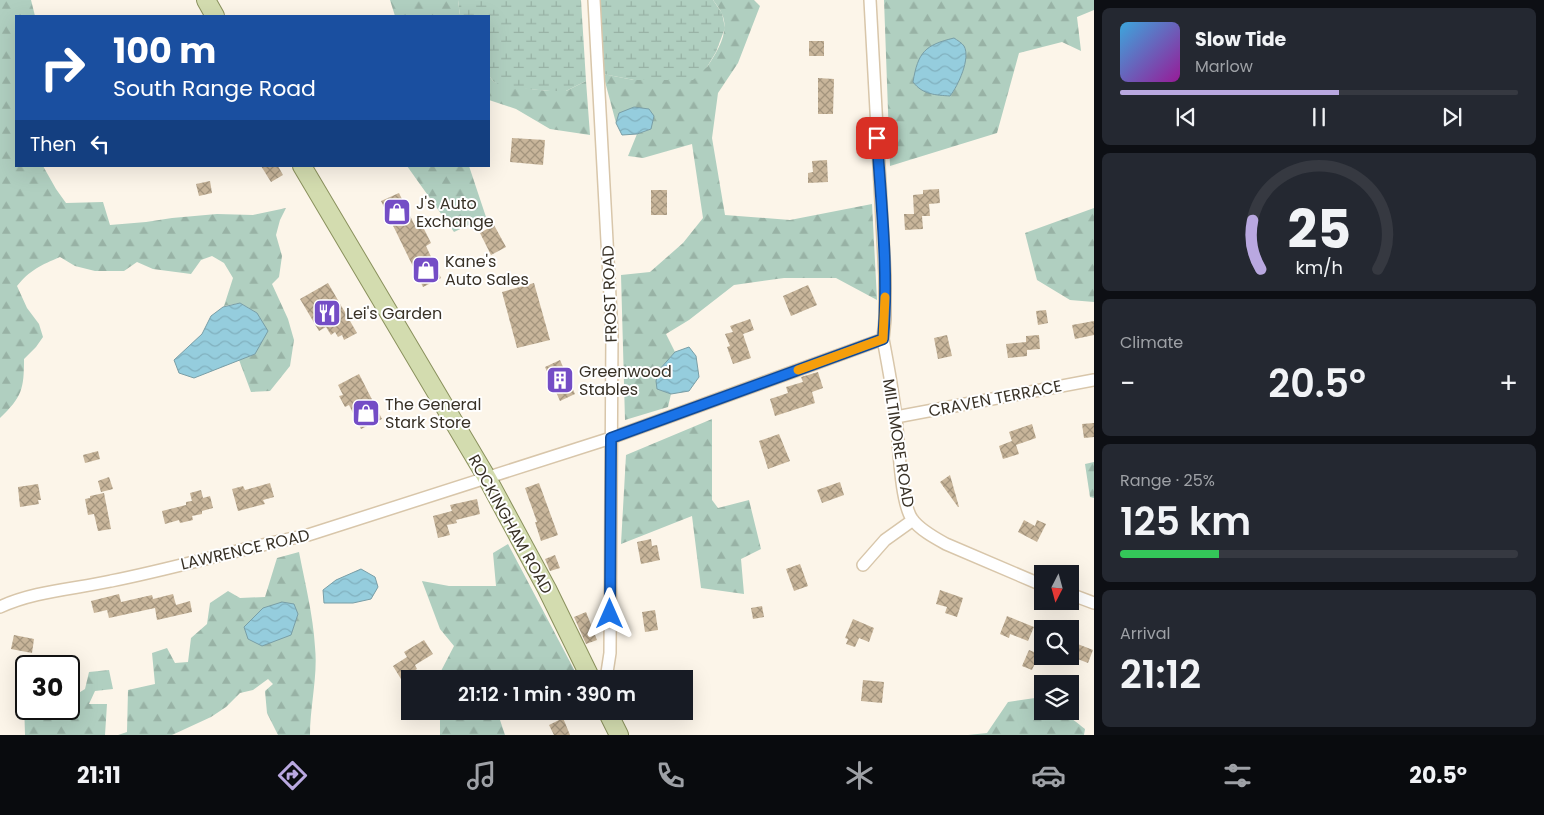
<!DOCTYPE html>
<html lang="en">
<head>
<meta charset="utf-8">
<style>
  :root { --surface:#171b24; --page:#242831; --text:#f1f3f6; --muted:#9ea1a6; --line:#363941; --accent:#b9a8e0 }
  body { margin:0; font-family:Poppins,sans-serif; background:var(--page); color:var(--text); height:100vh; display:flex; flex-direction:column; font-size:19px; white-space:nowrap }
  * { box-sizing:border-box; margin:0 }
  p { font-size:16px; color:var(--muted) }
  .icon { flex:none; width:28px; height:28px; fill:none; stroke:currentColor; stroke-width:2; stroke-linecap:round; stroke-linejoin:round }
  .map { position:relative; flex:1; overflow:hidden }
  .details { display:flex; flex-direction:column; gap:8px; padding:8px; background:#0d0f14; width:450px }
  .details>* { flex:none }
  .top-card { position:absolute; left:15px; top:15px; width:475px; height:152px; border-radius:0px; box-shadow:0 5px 20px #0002; background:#1a4fa0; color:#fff; overflow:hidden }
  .needle { width:32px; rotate:186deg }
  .tools { position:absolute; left:1034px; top:565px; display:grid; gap:10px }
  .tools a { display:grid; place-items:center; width:45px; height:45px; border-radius:0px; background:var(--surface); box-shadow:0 5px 20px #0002; font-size:25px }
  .speed { position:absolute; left:15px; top:655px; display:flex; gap:10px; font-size:25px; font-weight:700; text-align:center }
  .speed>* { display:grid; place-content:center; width:65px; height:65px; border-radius:50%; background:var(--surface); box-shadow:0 5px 20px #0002; line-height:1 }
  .speed .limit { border:2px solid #111; border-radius:8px; background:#fff; color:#111 }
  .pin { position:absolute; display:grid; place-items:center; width:42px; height:42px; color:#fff; margin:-21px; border-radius:10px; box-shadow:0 2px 8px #0006 }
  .me { position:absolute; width:55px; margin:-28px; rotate:0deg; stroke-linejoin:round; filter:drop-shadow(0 0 4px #0008) }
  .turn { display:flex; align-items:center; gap:18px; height:105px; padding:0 15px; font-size:22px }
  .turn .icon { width:65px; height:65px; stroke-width:2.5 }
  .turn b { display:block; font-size:35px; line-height:42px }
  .then { display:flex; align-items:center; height:48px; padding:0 15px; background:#0003; gap:10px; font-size:19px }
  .big { font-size:38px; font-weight:600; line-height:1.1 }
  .details .card { flex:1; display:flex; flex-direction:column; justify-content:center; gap:8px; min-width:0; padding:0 18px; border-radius:8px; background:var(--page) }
  .details .dial { align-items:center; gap:0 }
  .dial svg { height:130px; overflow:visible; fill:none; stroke:var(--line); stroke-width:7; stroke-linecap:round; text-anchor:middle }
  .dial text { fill:var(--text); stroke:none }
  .song { display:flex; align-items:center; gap:15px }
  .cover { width:60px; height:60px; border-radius:8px; background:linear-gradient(135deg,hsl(200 70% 55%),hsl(300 70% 35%)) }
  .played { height:5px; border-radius:2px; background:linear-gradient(90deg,var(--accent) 55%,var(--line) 55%) }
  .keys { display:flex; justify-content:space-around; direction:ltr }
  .heat { display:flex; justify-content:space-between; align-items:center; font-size:28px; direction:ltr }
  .charge { height:8px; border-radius:4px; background:linear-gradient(90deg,#34c759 25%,var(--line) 0) }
  .trip { position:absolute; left:401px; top:670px; width:292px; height:50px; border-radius:0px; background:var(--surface); box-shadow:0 5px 20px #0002; font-weight:600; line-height:50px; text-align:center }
  .tab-bar { display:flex; height:80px; justify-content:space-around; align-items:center; background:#090b0e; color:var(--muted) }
  .tab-bar .icon { width:35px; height:35px }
  .tab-bar .on { color:var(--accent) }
  .tab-bar b { font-size:22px; color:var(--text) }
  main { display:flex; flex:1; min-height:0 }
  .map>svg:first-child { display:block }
  .forest { fill:url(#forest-firs) }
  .wetland { fill:url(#wetland-marsh) }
  .water { fill:url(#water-waves); stroke:#799ea6 }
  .building { fill:url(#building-cross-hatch) }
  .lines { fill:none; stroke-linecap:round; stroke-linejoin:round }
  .minor-casing { stroke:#d8c6aa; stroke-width:14 }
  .primary-casing { stroke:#8a915d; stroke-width:20 }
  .minor { stroke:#fff; stroke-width:11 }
  .primary { stroke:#d3dcaf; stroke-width:18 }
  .route-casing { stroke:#114b97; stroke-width:12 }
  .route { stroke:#1a73e8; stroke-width:9 }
  .slow { stroke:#f59e0b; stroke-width:9 }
  .labels { text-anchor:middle; stroke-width:4; stroke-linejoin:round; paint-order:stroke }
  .poi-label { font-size:16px; fill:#383126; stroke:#fff; text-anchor:start }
  .street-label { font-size:16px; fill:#383126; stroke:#fff }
</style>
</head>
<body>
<main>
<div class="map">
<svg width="1094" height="735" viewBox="0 0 1094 735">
  <defs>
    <pattern id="forest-firs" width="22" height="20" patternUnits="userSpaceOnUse" patternTransform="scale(1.25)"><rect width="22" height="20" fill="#b0cfc0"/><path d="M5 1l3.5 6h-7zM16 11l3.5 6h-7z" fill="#98b2a5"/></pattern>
    <pattern id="wetland-marsh" width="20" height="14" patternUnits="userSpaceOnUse" patternTransform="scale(1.25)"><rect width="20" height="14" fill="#b0cfc0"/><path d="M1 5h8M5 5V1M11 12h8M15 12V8" fill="none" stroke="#98b2a5"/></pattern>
    <pattern id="water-waves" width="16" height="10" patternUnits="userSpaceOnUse" patternTransform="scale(1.25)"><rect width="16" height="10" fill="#95cddd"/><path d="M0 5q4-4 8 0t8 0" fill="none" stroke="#81b0be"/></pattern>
    <pattern id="building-cross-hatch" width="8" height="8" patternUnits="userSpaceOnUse" patternTransform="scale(1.25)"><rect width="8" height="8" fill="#c8b59a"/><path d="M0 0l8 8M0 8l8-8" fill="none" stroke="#a3947d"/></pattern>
  </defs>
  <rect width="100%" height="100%" fill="#fcf5e9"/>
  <path class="forest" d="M0,0h31l4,16h-19v150h27l13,23 10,14 37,-1 7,23 36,-3 26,-4 45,-4 36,1 33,-7 -6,12 -4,15 6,21 -3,21 -7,7 16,35 6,21 -4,26 -20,25 -19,1 -12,-32 16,-6 2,-41 -17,-10 -16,3 9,-28 -9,-15 -12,-7 -11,4 -10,14 -38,-5 -16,-7 -13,9h-29l-20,-5 -15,-9c-19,8 -30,13 -43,29l10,22 12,16 4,13 -7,10 -12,12c0,30 -2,38 -24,59z
    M390,0h68l2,16h-65z
    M713,0h41l6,6 -22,57 -20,30 -6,45 13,77 65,5 82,-16 5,96 -41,-22h-52l-50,7 -45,35 -23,14 9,18 -16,18 -2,19 14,5 -3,13 -43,13 -4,-145 29,-3 33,-29 20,-25 -11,-74 -49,14 -15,-2 9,-22 14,-5 -32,-16 -3,10 -13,-49 31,6 73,-13c10,-15 23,-35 15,-53 -2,-5 -6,-10 -9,-14z
    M884,0h210v10l-17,7 4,34 -19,-9 -43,11 -22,80 -107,33z
    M489,76l5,6 36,7 20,2h16l20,-10 4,54 -40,-6 -34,-20 -27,-9z
    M407,166h62l17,51 -32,15z
    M1094,208v94l-24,-2 -33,-20 -12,-47z
    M712,419v81l6,8 31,-8 12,49 -20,10 3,35 -43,-6 -9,-72 -71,28 5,-89z
    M1094,462v36l-4,-1 -5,-33z
    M508,544l71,135h-138v-8l13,-25 -14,-17 -18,-48 27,5h47l-3,-33z
    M299,552c6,31 14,63 16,95 3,29 -5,59 -5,88h-32l-11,-22 -2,-22 8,-7 -5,-5 -15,11 -13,3 -14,14 -15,10 -39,18h-54l9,-3 1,-42 27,-6 -3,-31 15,-5 8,15 13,-1 3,-24 16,-14 3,-21 18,-12 12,7 25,-1 12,-39z
    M109,670l4,19 -18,2 -6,13h18l-2,31h-80l-1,-34h2v8h43v-10l16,-10 4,-17z
    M1035,698l7,4v9c21,0 27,5 43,18l-1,6h-116l19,-2 21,-31z
    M440,711h62l-2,9 5,15h-65z"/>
  <path class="wetland" d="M458,0h123l5,81 -20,10h-16l-44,-4 -12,-5 -5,-6v-60h-29z
    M600,0h113l9,13 3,15 -9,24 -9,15 -14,13h-59l-31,-6z"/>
  <path class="water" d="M954,38c3,2 8,5 10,8 7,12 -6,40 -14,50 -14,-1 -27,-1 -37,-14 5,-30 12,-37 41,-44z
    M634,107l15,2 5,7 -3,13 -14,5 -15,1 -6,-12 3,-10z
    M240,303l17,10 11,18 -13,23 -61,24 -15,-5 -5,-13 28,-26 9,-18 12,-9z
    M689,347l7,9 3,21 -10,14 -18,3 -14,-5 -1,-8 3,-11 16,-18z
    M361,569l14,8 3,10 -7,12 -18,4h-29l-1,-13 13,-10z
    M282,602l12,2 4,10 -7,21 -29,11 -14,-7 -4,-12 19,-19z"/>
  <path class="building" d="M809,41h15v15h-15z
    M818,78l16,1 -1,35h-15z
    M512,138l33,2 -2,25 -33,-3z
    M827,160l1,22 -20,1v-10l5,-1 -1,-11z
    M261,166h17l5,9 -12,7z
    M210,181l2,12 -13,3 -3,-12z
    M939,189l1,14 -11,1 1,12h-8l1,13 -18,1 -1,-16h10l-1,-19 10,-1v-4z
    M651,190h16v25h-16z
    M399,193l17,35 6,-3 9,18 -5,3 15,32 -18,9 -42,-86z
    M494,225l12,22 -15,8 -11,-22z
    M328,283l29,50 -13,7 -2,-5 -4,2 -3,-5 -4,3 -5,-8 -7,4 -19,-32z
    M534,283l16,57 -33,8 -15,-56z
    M808,285l9,20 -26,11 -8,-20z
    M1046,310l2,13 -10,2 -2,-14z
    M750,319l4,11 -11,4 8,24 -18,6 -6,-17 3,-1 -5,-12 8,-2 -3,-6z
    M1094,321v14l-19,4 -3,-14z
    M947,335l5,21 -14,3 -4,-21z
    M1039,335l1,14 -13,1v6l-19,2 -2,-14 20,-2v-6z
    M560,360l15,34 -15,7 -15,-34z
    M818,372l5,16 -11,4 3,11 -40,13 -5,-17 18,-6 -2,-6 17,-5 -2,-5z
    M359,374l23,45 -21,10 -12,-24 -4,2 -6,-11 4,-1 -5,-10z
    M1094,423v14l-10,1 -2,-14z
    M1032,424l4,14 -20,7 3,9 -16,5 -4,-13 13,-5 -3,-9z
    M779,434l11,27 -22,8 -9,-28z
    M98,451l2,8 -15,4 -2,-8z
    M950,475l9,32h-1l-18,-25z
    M109,477l4,12 -12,3 -3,-11z
    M840,482l4,13 -22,8 -5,-13z
    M270,483l4,14 -11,3 2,4 -27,7 -6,-22 11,-3 2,4z
    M539,483l19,52 -17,6 -6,-19h2l-12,-34z
    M38,484l3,16h-3l1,4 -19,3 -2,-20z
    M201,490l2,8 7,-2 3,12 -11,3v3l-10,2 1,4 -13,3 -1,-3 -14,4 -3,-13 24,-6v-3l6,-1 -2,-8z
    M104,493l7,36 -13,2 -4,-17 -6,1 -3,-16 5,-1v-2z
    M477,499l3,15 -24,6 1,3 -10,2 3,10 -12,3 -5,-22 19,-5 -2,-6z
    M1024,520l11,6 2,-6 9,4 -9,18 -19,-10z
    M651,539l1,7 5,-1 3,15 -19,4 -4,-22z
    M555,555l5,13 -10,3 -5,-12z
    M800,564l8,22 -14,5 -8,-22z
    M940,590l23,8 -6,19 -12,-4 2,-6 -11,-3z
    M119,594l2,8 31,-7 1,4 20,-5 3,11 14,-4 2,11 -35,8 -2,-12 -46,10 -2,-8 -13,3 -3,-12z
    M762,606l2,11 -11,2 -2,-11z
    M655,610l3,20 -13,2 -3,-20z
    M586,612l11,28 -11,4 -12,-27z
    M1007,616l27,11 -6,14 -18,-7 -1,4 -9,-4z
    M853,619l21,9 -5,14 -10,-4 -4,9 -9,-3 2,-5 -3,-1z
    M14,635l20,4 -2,14 -21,-4z
    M424,640l9,14 -18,11 2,4 -16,10 -8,-13 14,-9 -3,-5z
    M1070,641l23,9 -5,13 -18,-7z
    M1029,650l10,4 -7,16 -10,-4z
    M863,680l21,2 -2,21 -21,-2z
    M634,711h29l-1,9 -28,-2z
    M563,718l7,17h-16l-5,-10z"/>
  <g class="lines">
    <g class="minor-casing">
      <path id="minor" d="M594,0l18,334 -2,319 -4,26
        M883,339c5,26 10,53 13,79 3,24 4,83 16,101 8,11 23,19 34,25l96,41
        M896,417l198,-37
        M863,565l22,-25 28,-20
        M1070,594l24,9
        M0,607c34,-16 75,-18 111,-26 66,-13 131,-33 197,-46l303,-97 272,-99 2,-20v-43l-15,-276"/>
    </g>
    <g class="primary-casing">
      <path id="primary" d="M206,0l9,16
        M302,166l185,312 60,111 44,90
        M607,711l12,24"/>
    </g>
    <use href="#minor" class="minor"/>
    <use href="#primary" class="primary"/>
  </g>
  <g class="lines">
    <g class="route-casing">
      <path id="route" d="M610,614l1,-176 272,-99c6,-65 -2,-135 -6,-201"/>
    </g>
    <use href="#route" class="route"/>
    <path class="slow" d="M798,370l85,-31 2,-42"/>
  </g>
  <defs>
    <g id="shop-square" transform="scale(1.4375)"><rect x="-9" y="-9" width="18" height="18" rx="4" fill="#744dc6" stroke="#fff"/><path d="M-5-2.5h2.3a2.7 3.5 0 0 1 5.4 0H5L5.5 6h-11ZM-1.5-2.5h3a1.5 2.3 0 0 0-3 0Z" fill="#fff"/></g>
    <g id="restaurant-square" transform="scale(1.4375)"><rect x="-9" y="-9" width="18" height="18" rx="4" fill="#744dc6" stroke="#fff"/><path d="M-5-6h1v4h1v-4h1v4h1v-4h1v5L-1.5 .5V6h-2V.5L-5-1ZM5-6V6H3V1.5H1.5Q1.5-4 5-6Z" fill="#fff"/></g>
    <g id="building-square" transform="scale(1.4375)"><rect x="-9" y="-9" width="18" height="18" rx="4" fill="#744dc6" stroke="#fff"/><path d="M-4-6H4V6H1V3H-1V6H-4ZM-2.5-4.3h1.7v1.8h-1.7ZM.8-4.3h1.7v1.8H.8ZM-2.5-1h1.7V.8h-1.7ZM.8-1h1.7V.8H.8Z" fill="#fff"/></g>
  </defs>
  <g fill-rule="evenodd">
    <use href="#shop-square" x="397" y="212"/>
    <use href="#shop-square" x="426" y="270"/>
    <use href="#restaurant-square" x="327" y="313"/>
    <use href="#building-square" x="560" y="380"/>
    <use href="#shop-square" x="366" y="413"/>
  </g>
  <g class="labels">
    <g class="poi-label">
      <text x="416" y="209">J's Auto<tspan x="416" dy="18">Exchange</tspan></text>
      <text x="445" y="267">Kane's<tspan x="445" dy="18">Auto Sales</tspan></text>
      <text x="346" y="319">Lei's Garden</text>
      <text x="579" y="377">Greenwood<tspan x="579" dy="18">Stables</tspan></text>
      <text x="385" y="410">The General<tspan x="385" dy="18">Stark Store</tspan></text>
    </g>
    <g class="street-label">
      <text transform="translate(609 294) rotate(-92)" y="6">FROST ROAD</text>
      <text transform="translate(995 398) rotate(-11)" y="6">CRAVEN TERRACE</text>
      <text transform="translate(899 443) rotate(81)" y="6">MILTIMORE ROAD</text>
      <text transform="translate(511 524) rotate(61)" y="6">ROCKINGHAM ROAD</text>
      <text transform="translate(245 549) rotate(-13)" y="6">LAWRENCE ROAD</text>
    </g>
  </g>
</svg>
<div class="tools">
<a><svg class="needle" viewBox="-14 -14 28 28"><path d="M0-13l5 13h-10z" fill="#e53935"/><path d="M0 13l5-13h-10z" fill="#9ea1a6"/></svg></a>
<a><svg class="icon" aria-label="search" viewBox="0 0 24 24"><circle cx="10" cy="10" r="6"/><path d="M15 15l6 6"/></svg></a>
<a><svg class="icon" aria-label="layers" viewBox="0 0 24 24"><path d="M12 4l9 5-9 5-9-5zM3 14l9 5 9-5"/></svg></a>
</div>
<div class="speed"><div class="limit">30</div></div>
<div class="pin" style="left:877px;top:138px;background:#d93025"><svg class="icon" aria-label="arrive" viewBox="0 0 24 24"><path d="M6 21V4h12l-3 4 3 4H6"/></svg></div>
<svg class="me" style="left:610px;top:614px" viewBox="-20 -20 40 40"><path d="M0-17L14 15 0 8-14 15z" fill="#1a73e8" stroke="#fff" stroke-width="4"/></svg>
<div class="trip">21:12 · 1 min · 390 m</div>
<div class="top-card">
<div class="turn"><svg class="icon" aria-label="right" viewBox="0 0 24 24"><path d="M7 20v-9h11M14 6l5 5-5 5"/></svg><div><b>100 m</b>South Range Road</div></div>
<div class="then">Then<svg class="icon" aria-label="left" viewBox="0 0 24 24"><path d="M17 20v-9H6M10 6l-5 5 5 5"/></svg></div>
</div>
</div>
<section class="details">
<div class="card">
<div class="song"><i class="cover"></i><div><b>Slow Tide</b><p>Marlow</p></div></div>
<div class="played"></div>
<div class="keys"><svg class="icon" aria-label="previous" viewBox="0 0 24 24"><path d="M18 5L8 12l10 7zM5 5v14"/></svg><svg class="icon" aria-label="pause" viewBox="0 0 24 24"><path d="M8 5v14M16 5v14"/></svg><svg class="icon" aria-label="next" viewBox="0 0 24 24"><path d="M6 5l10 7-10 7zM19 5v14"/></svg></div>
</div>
<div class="card dial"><svg viewBox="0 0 100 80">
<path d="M14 69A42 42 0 1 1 86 69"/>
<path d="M14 69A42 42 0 0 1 9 39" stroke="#b9a8e0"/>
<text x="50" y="56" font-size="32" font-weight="700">25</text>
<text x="50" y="72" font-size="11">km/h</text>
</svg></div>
<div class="card"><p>Climate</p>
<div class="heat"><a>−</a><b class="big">20.5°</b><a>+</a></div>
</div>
<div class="card"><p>Range · 25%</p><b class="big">125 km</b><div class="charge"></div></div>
<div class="card"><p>Arrival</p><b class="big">21:12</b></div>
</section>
</main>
<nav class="tab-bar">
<b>21:11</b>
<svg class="icon on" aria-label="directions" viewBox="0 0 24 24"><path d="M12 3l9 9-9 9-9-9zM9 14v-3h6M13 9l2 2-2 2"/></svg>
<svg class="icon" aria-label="music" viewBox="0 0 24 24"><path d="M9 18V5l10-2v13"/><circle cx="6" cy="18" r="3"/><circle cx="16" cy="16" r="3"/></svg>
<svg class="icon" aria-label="phone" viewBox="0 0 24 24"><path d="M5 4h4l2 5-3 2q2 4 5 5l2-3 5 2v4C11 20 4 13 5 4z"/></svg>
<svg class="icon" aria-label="climate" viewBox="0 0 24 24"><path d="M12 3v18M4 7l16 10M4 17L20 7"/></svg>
<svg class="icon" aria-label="car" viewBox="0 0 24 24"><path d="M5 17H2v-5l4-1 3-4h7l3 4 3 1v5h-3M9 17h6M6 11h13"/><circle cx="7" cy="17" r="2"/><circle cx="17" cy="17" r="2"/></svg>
<svg class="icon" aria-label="filters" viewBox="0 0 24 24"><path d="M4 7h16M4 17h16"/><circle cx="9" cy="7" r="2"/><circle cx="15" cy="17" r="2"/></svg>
<b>20.5°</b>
</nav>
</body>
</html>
